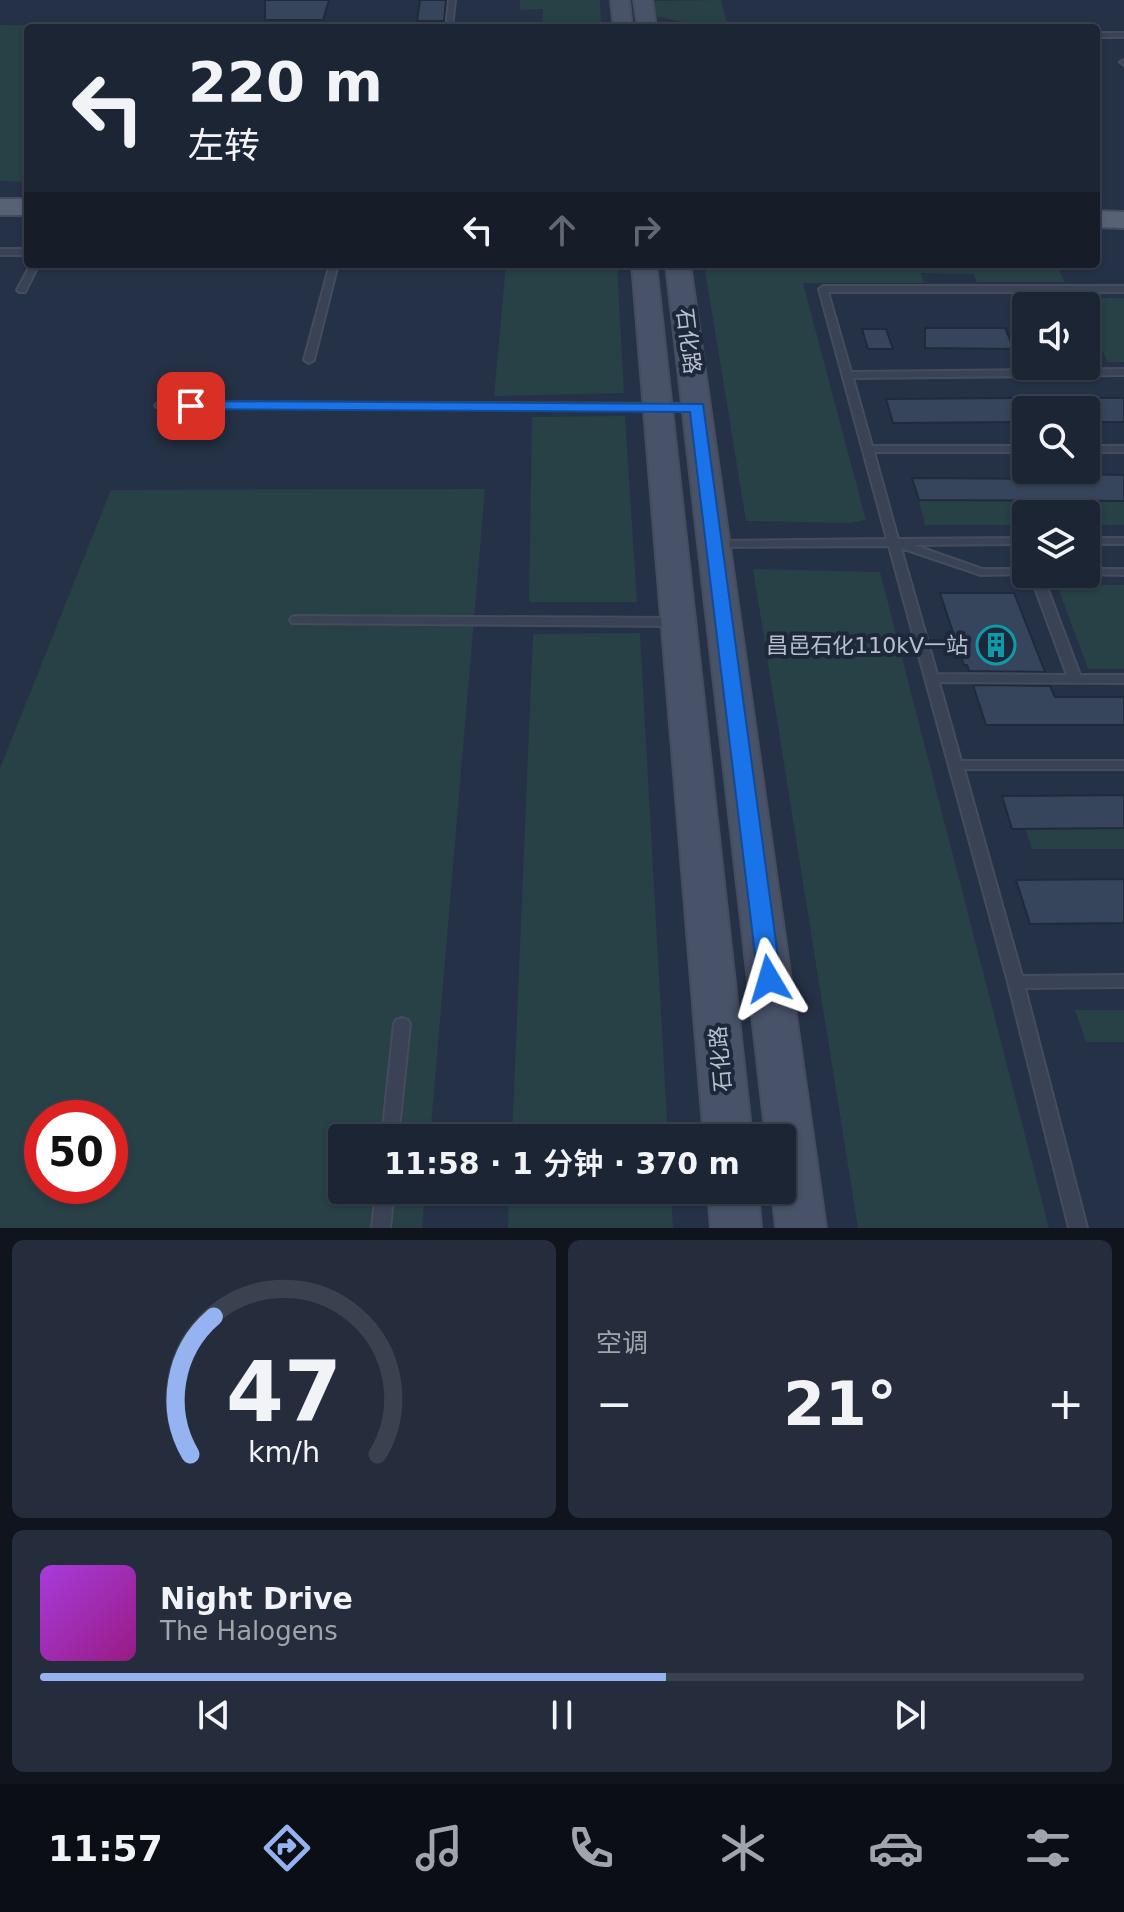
<!DOCTYPE html>
<html lang="zh">
<head>
<meta charset="utf-8">
<style>
  :root { --surface:#1c2534; --page:#252d3c; --text:#f1f3f6; --muted:#a0a5ac; --line:#3a424f; --accent:#95b2f1 }
  body { margin:0; font-family:"DejaVu Sans","Noto Sans SC",sans-serif; background:var(--page); color:var(--text); height:100vh; display:flex; flex-direction:column; font-size:30px; white-space:nowrap }
  * { box-sizing:border-box; margin:0 }
  p { font-size:26px; color:var(--muted) }
  .icon { flex:none; width:44px; height:44px; fill:none; stroke:currentColor; stroke-width:2; stroke-linecap:round; stroke-linejoin:round }
  .map { position:relative; height:1228px; overflow:hidden }
  .panel { display:flex; flex-direction:column; gap:12px; padding:12px; background:#0f141d; flex:1 }
  .panel>* { flex:none }
  .top-card { position:absolute; left:24px; top:24px; width:1076px; height:244px; border-radius:8px; box-shadow:0 2px 6px #0004,0 0 0 2px var(--line); background:#1c2534; color:var(--text); overflow:hidden }
  .controls { position:absolute; left:1012px; top:292px; display:grid; gap:16px }
  .controls a { display:grid; place-items:center; width:88px; height:88px; border-radius:8px; background:var(--surface); box-shadow:0 2px 6px #0004,0 0 0 2px var(--line); font-size:40px }
  .speed { position:absolute; left:24px; top:1100px; display:flex; gap:16px; font-size:40px; font-weight:700; text-align:center }
  .speed>* { display:grid; place-content:center; width:104px; height:104px; border-radius:50%; background:var(--surface); box-shadow:0 2px 6px #0004,0 0 0 2px var(--line); line-height:1 }
  .speed .limit { border:12px solid #d22; background:#fff; color:#111 }
  .pin { position:absolute; display:grid; place-items:center; width:68px; height:68px; color:#fff; margin:-34px; border-radius:16px; box-shadow:0 4px 12px #0006 }
  .me { position:absolute; width:88px; margin:-44px; rotate:353deg; stroke-linejoin:round; filter:drop-shadow(0 0 6px #0008) }
  .turn { display:flex; align-items:center; gap:28px; height:168px; padding:0 32px; font-size:36px }
  .turn .icon { width:104px; height:104px; stroke-width:2.5 }
  .turn b { display:block; font-size:56px; line-height:68px }
  .lanes { display:flex; align-items:center; height:76px; padding:0 32px; background:#0003; justify-content:center; gap:40px; direction:ltr }
  .lanes .off { opacity:.35 }
  .big { font-size:60px; font-weight:600; line-height:1.1 }
  .panel .widget { flex:1; display:flex; flex-direction:column; justify-content:center; gap:12px; min-width:0; padding:0 28px; border-radius:12px; background:var(--page) }
  .panel .dial { align-items:center; gap:0 }
  .dial svg { height:208px; overflow:visible; fill:none; stroke:var(--line); stroke-width:7; stroke-linecap:round; text-anchor:middle }
  .dial text { fill:var(--text); stroke:none }
  .song { display:flex; align-items:center; gap:24px }
  .cover { width:96px; height:96px; border-radius:12px; background:linear-gradient(135deg,hsl(280 70% 55%),hsl(310 70% 35%)) }
  .played { height:8px; border-radius:4px; background:linear-gradient(90deg,var(--accent) 60%,var(--line) 60%) }
  .keys { display:flex; justify-content:space-around; direction:ltr }
  .heat { display:flex; justify-content:space-between; align-items:center; font-size:44px; direction:ltr }
  .panel .tiles { flex:1; display:grid; gap:12px; grid-template-columns:1fr 1fr }
  .widget:last-child { grid-column:span 2 }
  .trip { position:absolute; left:328px; top:1124px; width:468px; height:80px; border-radius:8px; background:var(--surface); box-shadow:0 2px 6px #0004,0 0 0 2px var(--line); font-weight:600; line-height:80px; text-align:center }
  .tab-bar { display:flex; height:128px; justify-content:space-around; align-items:center; background:#0b0f15; color:var(--muted) }
  .tab-bar .icon { width:56px; height:56px }
  .tab-bar .active { color:var(--accent) }
  .tab-bar b { font-size:36px; color:var(--text) }
  .map>svg:first-child { display:block }
  .green { fill:#274147; fill-rule:evenodd }
  .building { fill:#37455c; stroke:#202a3d; stroke-width:2 }
  .lines { fill:none; stroke-linecap:round; stroke-linejoin:round }
  .service-casing { stroke:#444c5e; stroke-width:4 }
  .secondary-casing { stroke:#444c5e; stroke-width:4 }
  .primary-casing { stroke:#444c5e; stroke-width:4 }
  .service { fill:#3a4355; fill-rule:evenodd }
  .secondary { fill:#485268; fill-rule:evenodd }
  .primary { fill:#586275; fill-rule:evenodd }
  .route { fill:#1a73e8; stroke:#114b97; stroke-width:2 }
  .labels { text-anchor:middle; stroke-width:8; stroke-linejoin:round; paint-order:stroke }
  .street-label { font-size:22px; fill:#b8bfce; stroke:#1e283b }
  .poi-label { font-size:22px; fill:#b8bfce; stroke:#1e283b; text-anchor:end }
</style>
</head>
<body>
<div class="map">
<svg width="1124" height="1228" viewBox="0 0 1124 1228">
  <rect width="100%" height="100%" fill="#253146"/>
  <path class="green" d="M520,0h80l1,24 -59,1 1,-16 -23,1z
    M721,0l7,27 -30,-2 -53,-11 -2,-13z
    M0,25l147,1 -1,2h-118v163h-6l4,-9 -26,-1z
    M506,264h111l7,129 -130,3z
    M704,264h352l9,18h-88l-4,-8 -52,-1 3,10h-121l63,237 -17,3 -103,-2z
    M1077,298h47v64h-16l-22,-45v-11h-5z
    M625,416l12,186h-108l3,-185z
    M485,489l-55,649h-88v52h83l-3,38h-422v-460l111,-278zM42,1118h68v68h-68z
    M919,500l205,1v24h-38v-11h-60v11h-101z
    M753,569l127,3 169,656h-191z
    M1057,585h67v84h-36z
    M640,633l28,505h-156l21,-504z
    M1025,828h99v21h-92z
    M1124,1010v32h-38l-11,-32z
    M509,1190h162l2,38h-165z"/>
  <path class="building" d="M265,0h64l-6,20h-58z
    M420,0h26l-2,21h-27z
    M925,328h80l9,21 -89,-1z
    M862,329h24l7,20h-25z
    M1026,398v24l-133,1 -7,-24z
    M1086,398h38v24h-38z
    M1069,474l55,1v26l-205,-1 -7,-22 159,1z
    M940,593h74l31,79 -76,-1 -2,-6h-3z
    M973,685l77,1 5,11h69v28h-138z
    M1124,795v33l-112,1 -10,-33z
    M1124,879v44l-94,1 -14,-44z"/>
  <g class="lines">
    <g class="service-casing">
      <path id="service" d="M449,0h6l-3,28h-6z
        M1096,33h28v4h-28z
        M1124,60v5l-4,-3z
        M0,249h28v6h-28z
        M31,264h8l-14,28h-6l-2,-2z
        M330,264h8l-24,96 -5,3 -5,-3z
        M823,286h301v6h-296l23,80 273,-3v6l-271,3 19,68h154v6h-152l24,87 128,-1v6l-112,1 68,24h44v5h16l38,101h44v8l-185,-1 22,79h163v8h-160l58,207 102,-1v12l-99,1 62,240h-18l-61,-246 -119,-436 -174,1 -6,-3 6,-3 172,-2 -68,-250zM901,548l80,27 49,-1 37,101 -130,-1z
        M160,402l537,2 5,3 -5,3 -541,-3 -1,-2z
        M1086,446h38v6h-38z
        M1086,538h38v6h-38z
        M1086,569h38v6l-42,-1h4z
        M296,616l379,2 6,4 -6,4 -383,-3 -2,-3 2,-3z
        M402,1018l6,2 2,4 -12,114h-16l12,-114 2,-4z
        M376,1190h18l-4,38h-18z"/>
    </g>
    <g class="secondary-casing">
      <path id="secondary" d="M611,0h18l3,28h-18z
        M634,0h18l4,28h-18z
        M632,264h24l96,874h-48z
        M666,264h24l136,964h-50l-4,-38h10v-52h-16z
        M708,1190h50l3,38h-50z"/>
    </g>
    <g class="primary-casing">
      <path id="primary" d="M0,199h28v16h-28z
        M1096,211l28,1v16l-28,-1z"/>
    </g>
    <use href="#service" class="service"/>
    <use href="#secondary" class="secondary"/>
    <use href="#primary" class="primary"/>
  </g>
  <path class="route" d="M191,401l512,3 78,575 -3,7 -9,2 -8,-2 -3,-7 -68,-567 -505,-3 -2,-3z"/>
  <defs>
    <g id="building-ring" transform="scale(2)"><circle r="9.5" fill="#1e283b" stroke="#0f9aa8" stroke-width="1.5"/><path d="M-4-6H4V6H1V3H-1V6H-4ZM-2.5-4.3h1.7v1.8h-1.7ZM.8-4.3h1.7v1.8H.8ZM-2.5-1h1.7V.8h-1.7ZM.8-1h1.7V.8H.8Z" fill="#0f9aa8"/></g>
  </defs>
  <g fill-rule="evenodd">
    <use href="#building-ring" x="996" y="645"/>
  </g>
  <g class="labels">
    <g class="street-label">
      <text transform="translate(689 341) rotate(83)" y="8">石化路</text>
      <text transform="translate(720 1059) rotate(-95)" y="8">石化路</text>
    </g>
    <g class="poi-label">
      <text x="968" y="653">昌邑石化110kV一站</text>
    </g>
  </g>
</svg>
<div class="controls">
<a><svg class="icon" aria-label="sound" viewBox="0 0 24 24"><path d="M4 9h4l5-4v14l-5-4H4zM17 9q2 3 0 6"/></svg></a>
<a><svg class="icon" aria-label="search" viewBox="0 0 24 24"><circle cx="10" cy="10" r="6"/><path d="M15 15l6 6"/></svg></a>
<a><svg class="icon" aria-label="layers" viewBox="0 0 24 24"><path d="M12 4l9 5-9 5-9-5zM3 14l9 5 9-5"/></svg></a>
</div>
<div class="speed"><div class="limit">50</div></div>
<div class="pin" style="left:191px;top:406px;background:#d93025"><svg class="icon" aria-label="arrive" viewBox="0 0 24 24"><path d="M6 21V4h12l-3 4 3 4H6"/></svg></div>
<svg class="me" style="left:769px;top:979px" viewBox="-20 -20 40 40"><path d="M0-17L14 15 0 8-14 15z" fill="#1a73e8" stroke="#fff" stroke-width="4"/></svg>
<div class="trip">11:58 · 1 分钟 · 370 m</div>
<div class="top-card">
<div class="turn"><svg class="icon" aria-label="left" viewBox="0 0 24 24"><path d="M17 20v-9H6M10 6l-5 5 5 5"/></svg><div><b>220 m</b>左转</div></div>
<div class="lanes"><svg class="icon" aria-label="left" viewBox="0 0 24 24"><path d="M17 20v-9H6M10 6l-5 5 5 5"/></svg><svg class="icon off" aria-label="ahead" viewBox="0 0 24 24"><path d="M12 20V5M6 11l6-6 6 6"/></svg><svg class="icon off" aria-label="right" viewBox="0 0 24 24"><path d="M7 20v-9h11M14 6l5 5-5 5"/></svg></div>
</div>
</div>
<section class="panel">
<div class="tiles">
<div class="widget dial"><svg viewBox="0 0 100 80">
<path d="M14 69A42 42 0 1 1 86 69"/>
<path d="M14 69A42 42 0 0 1 23 16" stroke="#95b2f1"/>
<text x="50" y="56" font-size="32" font-weight="700">47</text>
<text x="50" y="72" font-size="11">km/h</text>
</svg></div>
<div class="widget"><p>空调</p>
<div class="heat"><a>−</a><b class="big">21°</b><a>+</a></div>
</div>
<div class="widget">
<div class="song"><i class="cover"></i><div><b>Night Drive</b><p>The Halogens</p></div></div>
<div class="played"></div>
<div class="keys"><svg class="icon" aria-label="previous" viewBox="0 0 24 24"><path d="M18 5L8 12l10 7zM5 5v14"/></svg><svg class="icon" aria-label="pause" viewBox="0 0 24 24"><path d="M8 5v14M16 5v14"/></svg><svg class="icon" aria-label="next" viewBox="0 0 24 24"><path d="M6 5l10 7-10 7zM19 5v14"/></svg></div>
</div>
</div>
</section>
<nav class="tab-bar">
<b>11:57</b>
<svg class="icon active" aria-label="directions" viewBox="0 0 24 24"><path d="M12 3l9 9-9 9-9-9zM9 14v-3h6M13 9l2 2-2 2"/></svg>
<svg class="icon" aria-label="music" viewBox="0 0 24 24"><path d="M9 18V5l10-2v13"/><circle cx="6" cy="18" r="3"/><circle cx="16" cy="16" r="3"/></svg>
<svg class="icon" aria-label="phone" viewBox="0 0 24 24"><path d="M5 4h4l2 5-3 2q2 4 5 5l2-3 5 2v4C11 20 4 13 5 4z"/></svg>
<svg class="icon" aria-label="climate" viewBox="0 0 24 24"><path d="M12 3v18M4 7l16 10M4 17L20 7"/></svg>
<svg class="icon" aria-label="car" viewBox="0 0 24 24"><path d="M5 17H2v-5l4-1 3-4h7l3 4 3 1v5h-3M9 17h6M6 11h13"/><circle cx="7" cy="17" r="2"/><circle cx="17" cy="17" r="2"/></svg>
<svg class="icon" aria-label="filters" viewBox="0 0 24 24"><path d="M4 7h16M4 17h16"/><circle cx="9" cy="7" r="2"/><circle cx="15" cy="17" r="2"/></svg>
</nav>
</body>
</html>
